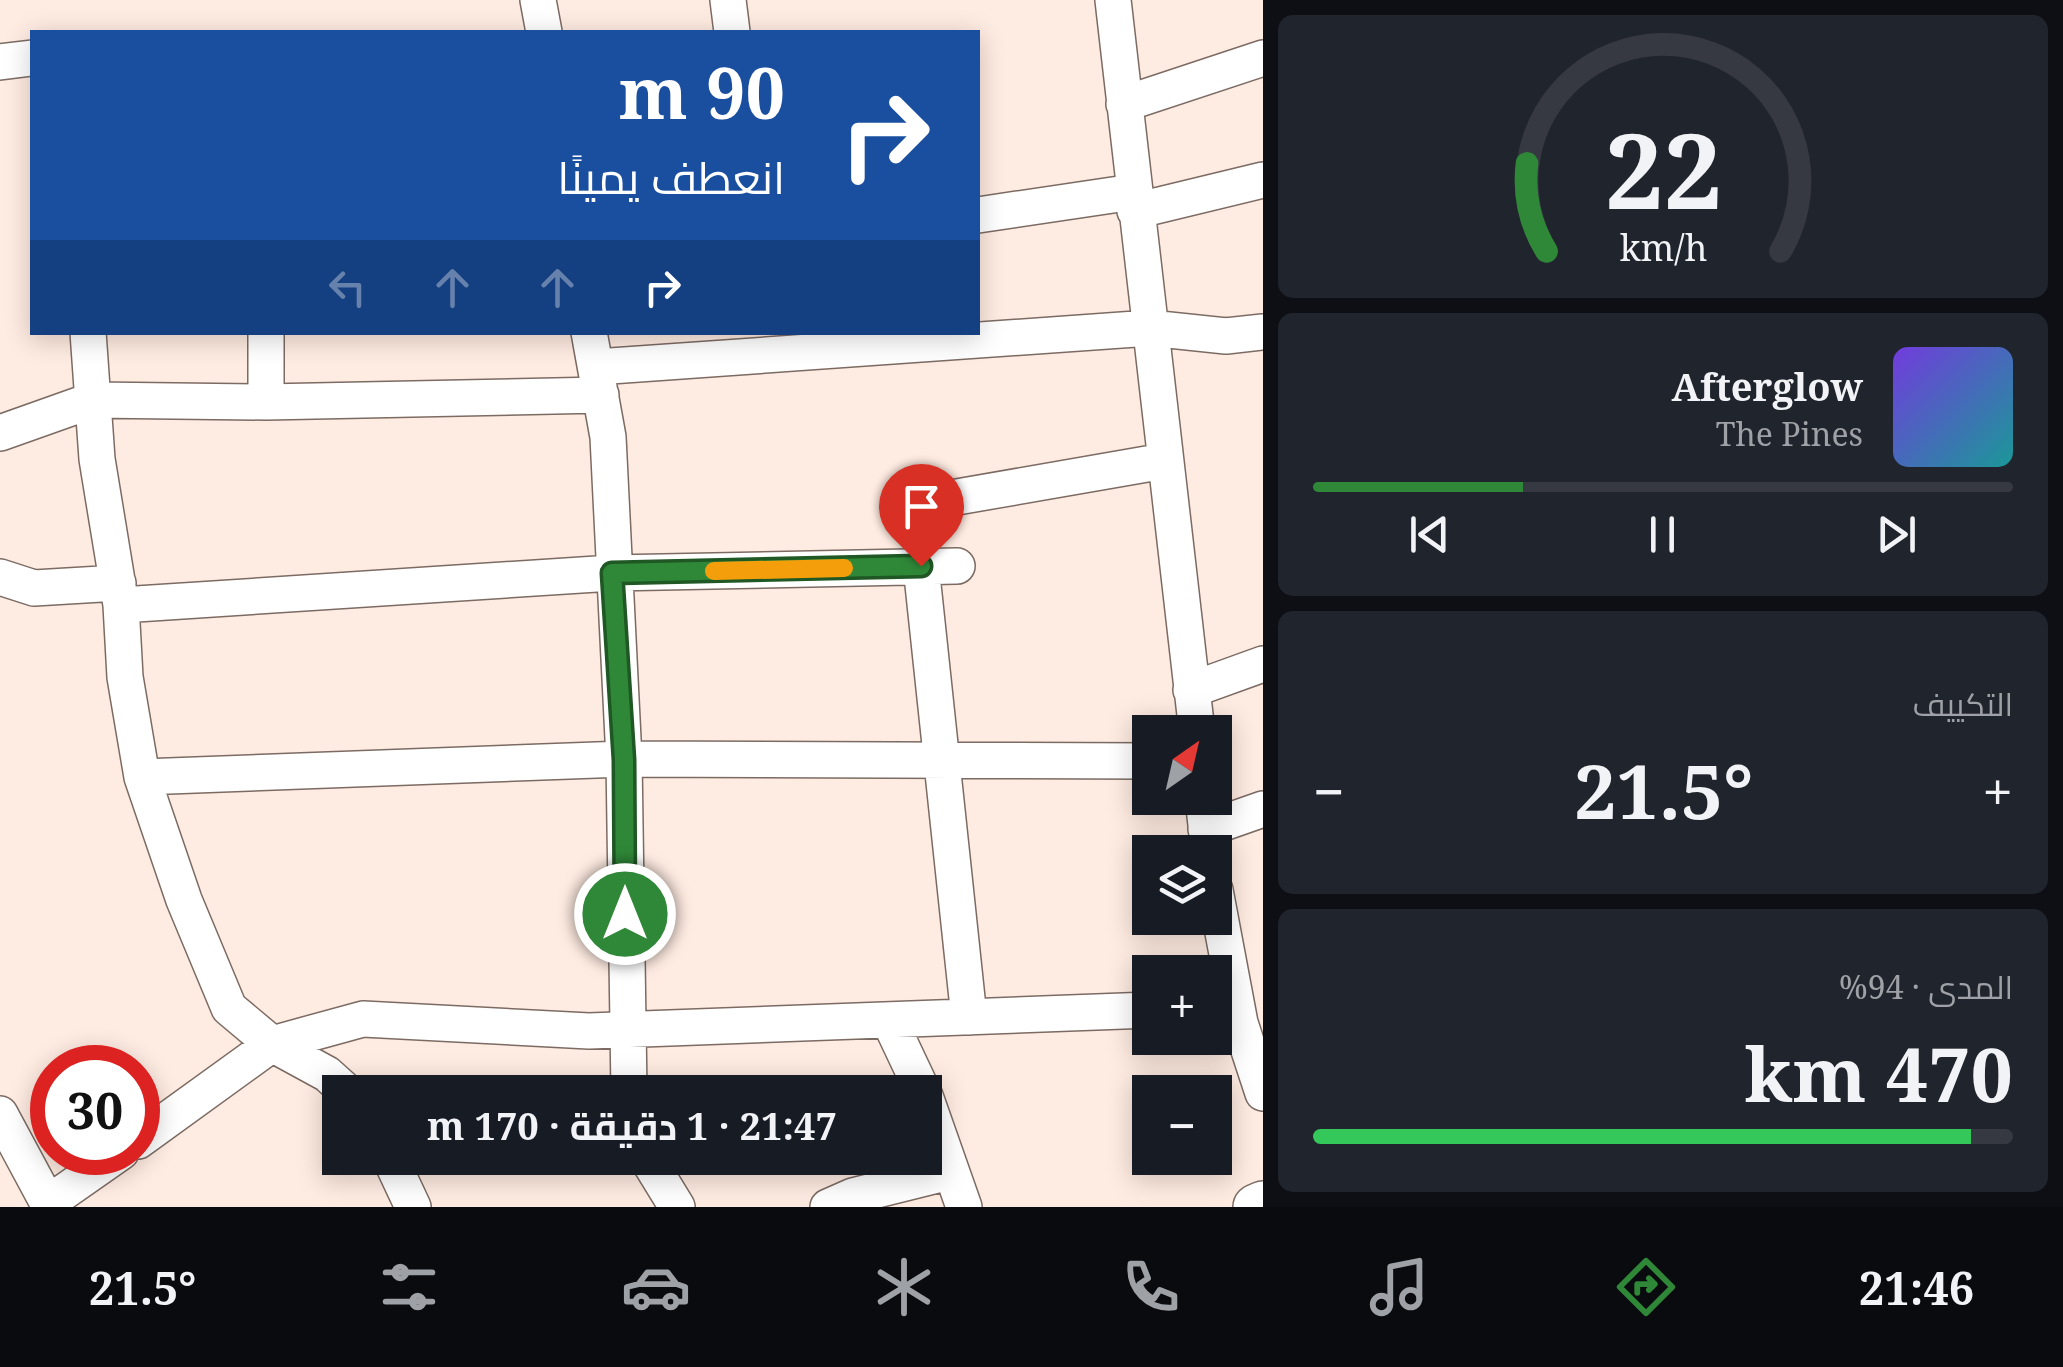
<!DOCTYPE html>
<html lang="ar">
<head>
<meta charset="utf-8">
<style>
  :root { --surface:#171b24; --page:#20242c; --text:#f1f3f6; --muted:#9ea1a6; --line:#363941; --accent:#2f8838 }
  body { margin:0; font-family:"Noto Serif",Cairo,serif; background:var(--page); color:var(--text); direction:rtl; height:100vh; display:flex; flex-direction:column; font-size:38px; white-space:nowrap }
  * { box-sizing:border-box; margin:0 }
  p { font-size:32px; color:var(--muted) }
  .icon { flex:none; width:55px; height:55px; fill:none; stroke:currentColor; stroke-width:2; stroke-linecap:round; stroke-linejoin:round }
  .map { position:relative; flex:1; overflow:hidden; direction:ltr }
  .drawer { display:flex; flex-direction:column; gap:15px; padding:15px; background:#0d0f14; width:800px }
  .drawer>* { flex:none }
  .top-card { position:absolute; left:30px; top:30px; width:950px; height:305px; border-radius:0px; box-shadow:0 5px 25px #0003; direction:rtl; background:#1a4fa0; color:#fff; overflow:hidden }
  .needle { width:65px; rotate:34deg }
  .controls { position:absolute; left:1132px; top:715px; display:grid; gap:20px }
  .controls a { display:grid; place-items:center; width:100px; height:100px; border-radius:0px; background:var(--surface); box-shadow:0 5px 25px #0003; font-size:50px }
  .speed { position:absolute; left:30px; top:1045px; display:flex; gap:20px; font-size:50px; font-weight:700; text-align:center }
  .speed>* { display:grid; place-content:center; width:130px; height:130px; border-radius:50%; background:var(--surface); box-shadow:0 5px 25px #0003; line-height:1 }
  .speed .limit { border:15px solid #d22; background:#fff; color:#111 }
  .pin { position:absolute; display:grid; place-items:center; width:85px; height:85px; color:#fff; margin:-102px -42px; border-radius:50% 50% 50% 0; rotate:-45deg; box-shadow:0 0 10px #0007 }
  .pin .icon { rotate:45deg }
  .me { position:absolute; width:110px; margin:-55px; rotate:0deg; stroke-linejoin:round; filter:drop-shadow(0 0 8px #0008) }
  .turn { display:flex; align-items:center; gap:35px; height:210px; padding:0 30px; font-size:45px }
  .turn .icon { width:130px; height:130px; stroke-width:2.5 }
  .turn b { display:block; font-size:70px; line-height:85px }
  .lanes { display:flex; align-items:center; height:95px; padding:0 30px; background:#0003; justify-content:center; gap:50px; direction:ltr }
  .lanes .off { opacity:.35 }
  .big { font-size:75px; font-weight:700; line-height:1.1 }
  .drawer .card { flex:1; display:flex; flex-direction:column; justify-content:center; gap:15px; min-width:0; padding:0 35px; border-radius:15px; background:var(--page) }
  .drawer .dial { align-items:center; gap:0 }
  .dial svg { height:260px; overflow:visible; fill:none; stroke:var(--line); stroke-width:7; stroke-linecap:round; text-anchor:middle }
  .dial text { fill:var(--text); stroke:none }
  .song { display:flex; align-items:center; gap:30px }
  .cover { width:120px; height:120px; border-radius:15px; background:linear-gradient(135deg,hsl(260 70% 55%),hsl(180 70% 35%)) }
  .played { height:10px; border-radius:5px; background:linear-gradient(90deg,var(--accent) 30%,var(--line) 30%) }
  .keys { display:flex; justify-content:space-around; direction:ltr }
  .heat { display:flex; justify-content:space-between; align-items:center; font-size:55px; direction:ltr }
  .charge { height:15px; border-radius:8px; background:linear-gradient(90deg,#34c759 94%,var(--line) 0) }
  .trip { position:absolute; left:322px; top:1075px; width:620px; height:100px; border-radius:0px; background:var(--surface); box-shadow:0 5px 25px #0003; font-weight:700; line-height:100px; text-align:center; direction:rtl }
  .tabs { display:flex; height:160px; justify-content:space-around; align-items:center; background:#090b0e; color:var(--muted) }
  .tabs .icon { width:70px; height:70px }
  .tabs .selected { color:var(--accent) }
  .tabs b { font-size:45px; color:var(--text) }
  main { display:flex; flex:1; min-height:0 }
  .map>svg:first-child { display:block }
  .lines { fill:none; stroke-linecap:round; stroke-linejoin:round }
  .minor-casing { stroke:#7c6b63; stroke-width:38 }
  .major-casing { stroke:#7c6b63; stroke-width:48 }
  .minor { stroke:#fff; stroke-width:35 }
  .major { stroke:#fff; stroke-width:45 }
  .route-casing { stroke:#1f5824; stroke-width:25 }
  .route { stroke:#2f8838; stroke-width:18 }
  .slow { stroke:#f59e0b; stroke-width:18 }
</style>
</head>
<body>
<main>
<section class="drawer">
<div class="card dial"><svg viewBox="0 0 100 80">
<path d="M14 69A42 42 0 1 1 86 69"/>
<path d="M14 69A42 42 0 0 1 8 42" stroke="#2f8838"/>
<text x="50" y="56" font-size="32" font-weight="700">22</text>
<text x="50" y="72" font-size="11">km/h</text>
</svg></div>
<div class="card">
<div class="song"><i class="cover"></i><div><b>Afterglow</b><p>The Pines</p></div></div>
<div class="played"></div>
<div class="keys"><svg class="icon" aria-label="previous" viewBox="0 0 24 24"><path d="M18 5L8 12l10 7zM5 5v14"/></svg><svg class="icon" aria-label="pause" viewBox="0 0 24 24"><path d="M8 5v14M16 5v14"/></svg><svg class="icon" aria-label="next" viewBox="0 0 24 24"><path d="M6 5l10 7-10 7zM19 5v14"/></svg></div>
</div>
<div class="card"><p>التكييف</p>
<div class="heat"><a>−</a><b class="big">21.5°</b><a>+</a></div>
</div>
<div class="card"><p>المدى · 94%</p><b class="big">470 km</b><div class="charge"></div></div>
</section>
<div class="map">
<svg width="1263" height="1207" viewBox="0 0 1263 1207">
  <rect width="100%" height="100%" fill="#feebe1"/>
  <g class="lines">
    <g class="minor-casing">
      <path id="minor" d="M538,0l6,32
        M728,0l4,32
        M1113,0l84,732
        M0,62l32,-4
        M1124,104l139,-46
        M1135,211l128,-31
        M978,215l155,-23
        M88,332l9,127 24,146 4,72 17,100 42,123 45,108 43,36 55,30 20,18
        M589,332l19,105 16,322 5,333
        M596,367l554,-39 76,8 37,-4
        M266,402v-70
        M0,433l93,-33 173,2 335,-7
        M934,501l230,-40
        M921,566l48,451
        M0,577l34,11 84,-5
        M121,605l491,-32 345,-7
        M1191,690l72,-26
        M142,777l482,-18 526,2
        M1203,798l6,54
        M1206,829l57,-20
        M1215,890l25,133 23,70
        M889,1020l34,72
        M925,1096l39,111
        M0,1114l50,93
        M138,1141l134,-97 91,-25 226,12 561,-21
        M390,1158l23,49
        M647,1158l30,49
        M48,1203l73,-51
        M828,1207l25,-11 96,-24"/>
    </g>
    <g class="major-casing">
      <path id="major" d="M1256,1207l7,-3"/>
    </g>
    <use href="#minor" class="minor"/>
    <use href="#major" class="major"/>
  </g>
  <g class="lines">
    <g class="route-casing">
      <path id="route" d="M625,914l-1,-154 -12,-187 309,-7"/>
    </g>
    <use href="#route" class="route"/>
    <path class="slow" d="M714,571l130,-3"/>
  </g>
</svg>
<div class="controls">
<a><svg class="needle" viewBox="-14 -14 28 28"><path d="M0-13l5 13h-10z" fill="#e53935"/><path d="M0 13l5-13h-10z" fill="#9ea1a6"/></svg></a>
<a><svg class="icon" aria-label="layers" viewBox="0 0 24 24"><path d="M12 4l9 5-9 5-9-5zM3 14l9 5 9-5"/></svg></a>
<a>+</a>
<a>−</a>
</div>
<div class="speed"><div class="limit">30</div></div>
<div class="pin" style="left:921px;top:566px;background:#d93025"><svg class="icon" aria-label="arrive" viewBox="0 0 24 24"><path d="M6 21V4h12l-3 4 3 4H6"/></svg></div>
<svg class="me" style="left:625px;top:914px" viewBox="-20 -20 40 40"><circle r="17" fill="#2f8838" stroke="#fff" stroke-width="3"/><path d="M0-11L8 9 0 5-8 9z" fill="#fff"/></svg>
<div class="trip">21:47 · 1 دقيقة · 170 m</div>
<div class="top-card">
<div class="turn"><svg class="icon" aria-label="right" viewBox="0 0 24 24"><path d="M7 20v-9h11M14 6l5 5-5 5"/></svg><div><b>90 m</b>انعطف يمينًا</div></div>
<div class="lanes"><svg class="icon off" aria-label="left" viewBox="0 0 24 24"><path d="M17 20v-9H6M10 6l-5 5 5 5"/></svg><svg class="icon off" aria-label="ahead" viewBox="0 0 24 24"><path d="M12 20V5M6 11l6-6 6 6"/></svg><svg class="icon off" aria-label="ahead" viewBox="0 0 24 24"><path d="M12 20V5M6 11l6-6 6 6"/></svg><svg class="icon" aria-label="right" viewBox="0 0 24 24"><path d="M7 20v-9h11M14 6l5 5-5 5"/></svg></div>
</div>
</div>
</main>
<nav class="tabs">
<b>21:46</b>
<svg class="icon selected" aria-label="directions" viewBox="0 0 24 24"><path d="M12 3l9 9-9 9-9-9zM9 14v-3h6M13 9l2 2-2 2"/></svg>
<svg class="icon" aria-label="music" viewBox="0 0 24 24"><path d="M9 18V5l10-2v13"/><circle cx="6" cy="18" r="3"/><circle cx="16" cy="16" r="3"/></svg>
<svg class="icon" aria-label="phone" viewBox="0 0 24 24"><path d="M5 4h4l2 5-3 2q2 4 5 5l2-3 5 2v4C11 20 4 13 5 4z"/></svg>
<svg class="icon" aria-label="climate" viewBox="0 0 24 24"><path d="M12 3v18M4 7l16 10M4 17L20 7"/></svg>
<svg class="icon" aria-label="car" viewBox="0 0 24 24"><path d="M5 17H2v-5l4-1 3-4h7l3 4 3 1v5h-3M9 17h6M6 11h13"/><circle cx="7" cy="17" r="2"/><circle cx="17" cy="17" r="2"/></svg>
<svg class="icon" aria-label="filters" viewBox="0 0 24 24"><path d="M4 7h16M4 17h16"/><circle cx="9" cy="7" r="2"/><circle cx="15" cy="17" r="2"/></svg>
<b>21.5°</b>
</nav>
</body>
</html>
